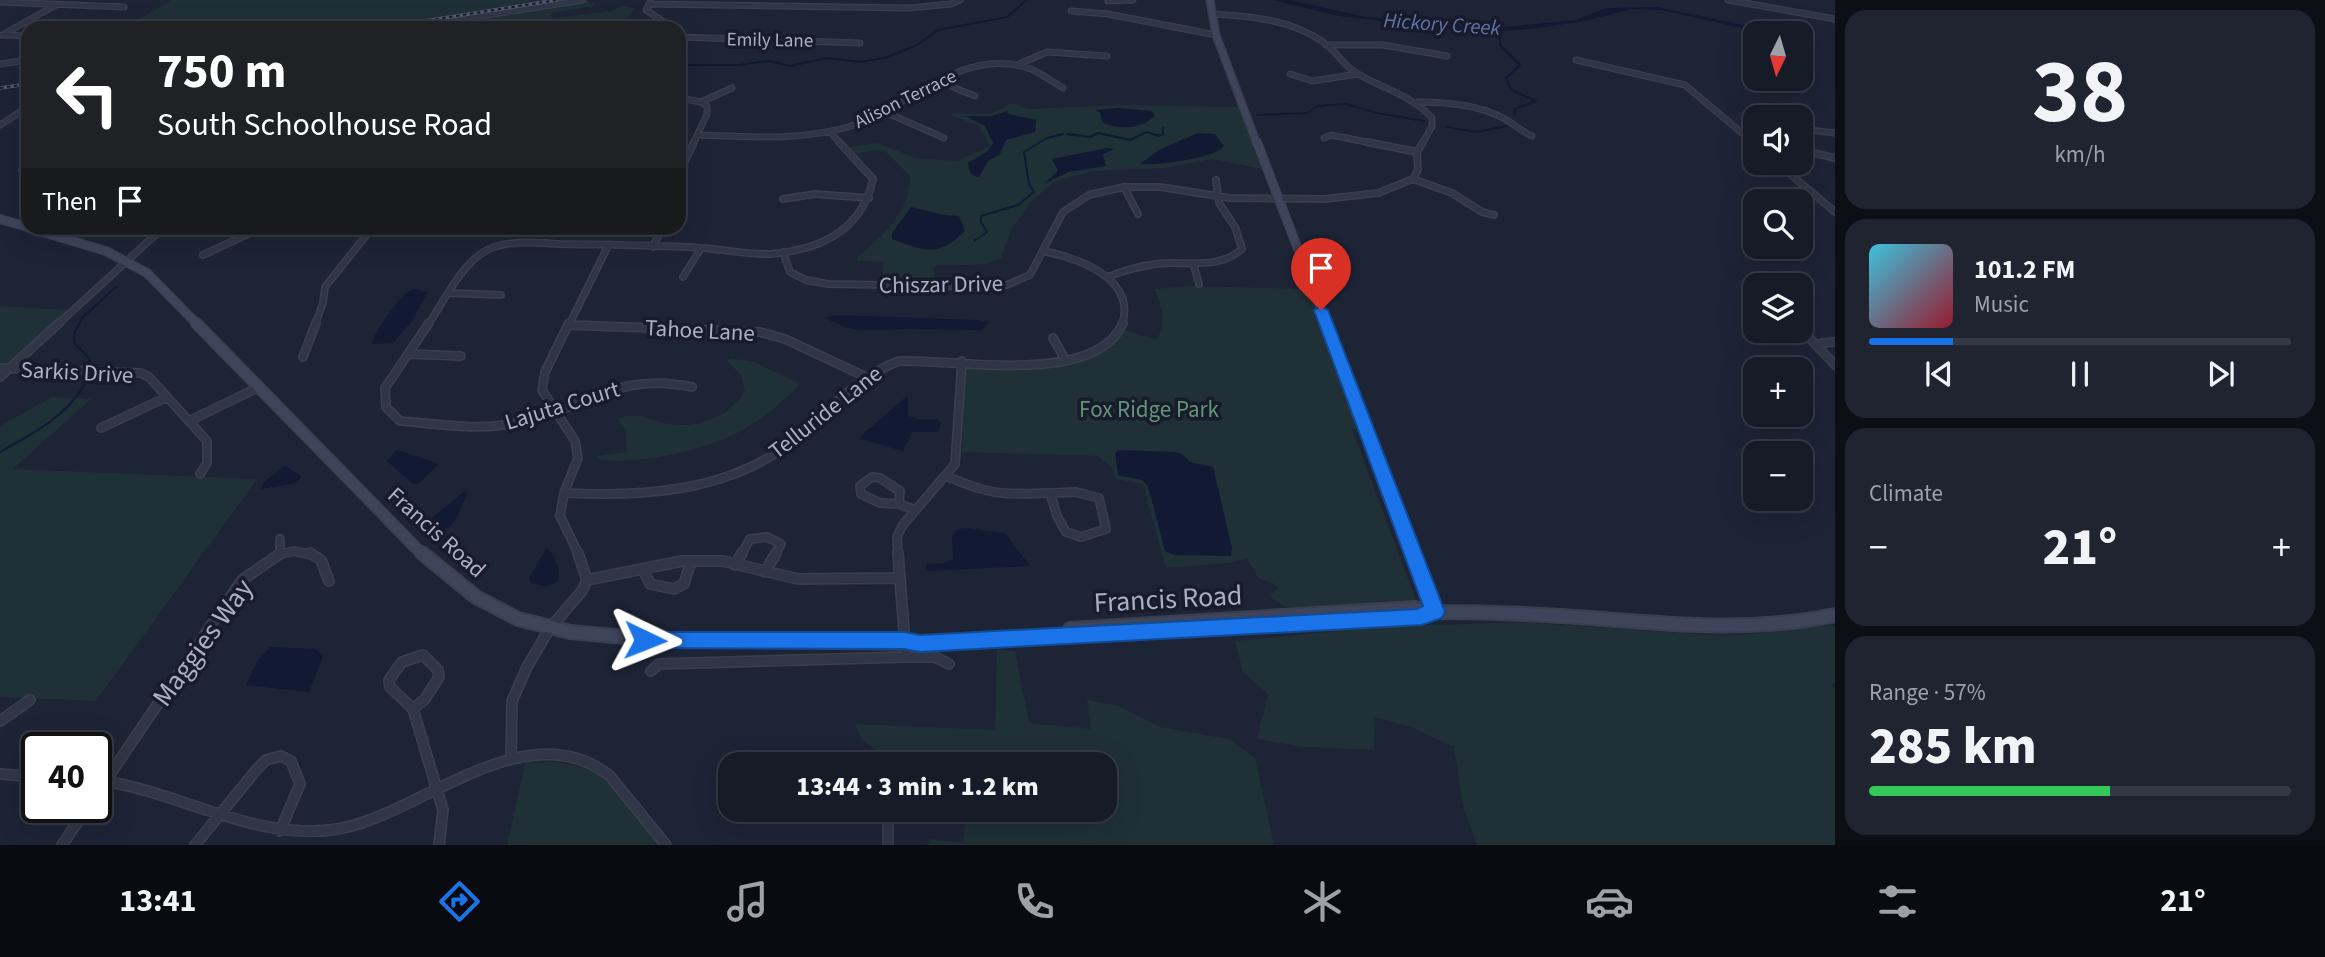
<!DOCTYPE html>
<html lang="en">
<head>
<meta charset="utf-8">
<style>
  :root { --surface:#161b28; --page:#1f2430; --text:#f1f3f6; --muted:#9ea1a8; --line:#353945; --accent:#1a73e8 }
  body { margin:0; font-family:"Source Sans 3",sans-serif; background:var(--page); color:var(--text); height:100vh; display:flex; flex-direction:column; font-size:26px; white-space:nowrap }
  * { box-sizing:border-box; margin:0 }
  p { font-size:23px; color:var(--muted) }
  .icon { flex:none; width:38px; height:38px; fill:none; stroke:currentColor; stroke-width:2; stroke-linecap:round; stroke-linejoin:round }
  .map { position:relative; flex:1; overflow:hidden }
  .drawer { display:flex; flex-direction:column; gap:10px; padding:10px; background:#0c0f16; width:490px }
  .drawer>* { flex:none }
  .banner { position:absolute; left:21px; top:21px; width:665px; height:214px; border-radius:21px; box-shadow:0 7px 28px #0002,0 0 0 2px var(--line); background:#202124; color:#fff; overflow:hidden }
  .needle { width:46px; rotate:185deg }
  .buttons { position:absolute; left:1743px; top:21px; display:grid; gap:14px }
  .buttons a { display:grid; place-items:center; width:70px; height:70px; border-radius:14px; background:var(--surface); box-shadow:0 7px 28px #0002,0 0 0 2px var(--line); font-size:35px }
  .speed { position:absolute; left:21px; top:732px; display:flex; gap:14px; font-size:35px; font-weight:700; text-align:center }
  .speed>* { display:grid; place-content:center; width:91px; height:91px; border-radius:50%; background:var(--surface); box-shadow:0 7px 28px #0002,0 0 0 2px var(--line); line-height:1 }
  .speed .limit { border:4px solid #111; border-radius:10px; background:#fff; color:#111 }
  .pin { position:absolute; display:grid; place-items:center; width:60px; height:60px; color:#fff; margin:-72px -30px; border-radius:50% 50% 50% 0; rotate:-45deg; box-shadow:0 0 7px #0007 }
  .pin .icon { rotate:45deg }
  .me { position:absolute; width:77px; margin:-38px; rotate:92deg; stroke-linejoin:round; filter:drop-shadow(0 0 5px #0008) }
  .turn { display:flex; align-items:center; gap:24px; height:147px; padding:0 21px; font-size:32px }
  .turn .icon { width:91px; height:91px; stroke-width:2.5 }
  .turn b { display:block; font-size:49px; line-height:60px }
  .then { display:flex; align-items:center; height:66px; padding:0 21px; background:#0003; gap:14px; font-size:26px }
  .big { font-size:52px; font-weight:800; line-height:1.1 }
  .drawer .widget { flex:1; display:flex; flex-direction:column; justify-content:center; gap:10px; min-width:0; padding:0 24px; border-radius:21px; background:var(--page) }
  .drawer .dial { align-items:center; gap:0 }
  .dial b { font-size:91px; line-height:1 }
  .song { display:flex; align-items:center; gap:21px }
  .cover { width:84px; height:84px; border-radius:10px; background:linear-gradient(135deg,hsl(190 70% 55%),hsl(350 70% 35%)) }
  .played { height:7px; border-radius:4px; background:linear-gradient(90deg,var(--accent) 20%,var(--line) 20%) }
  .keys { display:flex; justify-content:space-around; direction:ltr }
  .heat { display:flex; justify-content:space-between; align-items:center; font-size:38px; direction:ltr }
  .charge { height:10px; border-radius:5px; background:linear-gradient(90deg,#34c759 57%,var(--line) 0) }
  .trip { position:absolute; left:718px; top:752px; width:399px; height:70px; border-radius:21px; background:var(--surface); box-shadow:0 7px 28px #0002,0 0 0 2px var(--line); font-weight:800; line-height:70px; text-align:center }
  .dock { display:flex; height:112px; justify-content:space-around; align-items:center; background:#090b10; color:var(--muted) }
  .dock .icon { width:49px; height:49px }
  .dock .active { color:var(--accent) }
  .dock b { font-size:32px; color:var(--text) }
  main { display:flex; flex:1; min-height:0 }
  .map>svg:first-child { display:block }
  .green { fill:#1f3037 }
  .water { fill:#111933 }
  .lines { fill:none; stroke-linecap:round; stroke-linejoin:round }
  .stream { stroke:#111933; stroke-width:2 }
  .street-far3-casing { stroke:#3a3f50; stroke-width:7 }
  .street-far2-casing { stroke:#3a3f50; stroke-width:8 }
  .street-far1-casing { stroke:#3a3f50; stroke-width:10 }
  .street-casing { stroke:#3a3f50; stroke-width:12 }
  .secondary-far3-casing { stroke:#3a3f50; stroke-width:9 }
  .secondary-far2-casing { stroke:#3a3f50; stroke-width:10 }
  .secondary-far1-casing { stroke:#3a3f50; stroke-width:13 }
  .secondary-casing { stroke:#3a3f50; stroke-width:16 }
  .street-far3 { stroke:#313647; stroke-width:4.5 }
  .street-far2 { stroke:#313647; stroke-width:5 }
  .street-far1 { stroke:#313647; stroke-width:7 }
  .street { stroke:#313647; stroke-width:9 }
  .secondary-far3 { stroke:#3e445a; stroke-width:6 }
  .secondary-far2 { stroke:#3e445a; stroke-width:8 }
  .secondary-far1 { stroke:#3e445a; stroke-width:10 }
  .secondary { stroke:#3e445a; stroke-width:12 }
  .rail-casing { stroke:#52596e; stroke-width:3.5 }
  .rail { stroke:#171b2b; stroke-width:2; stroke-dasharray:3.5; stroke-linecap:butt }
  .route { fill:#1a73e8; stroke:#114b97; stroke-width:2 }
  .labels { text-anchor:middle; stroke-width:7; stroke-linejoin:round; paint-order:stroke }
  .far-street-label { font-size:19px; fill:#aab0c4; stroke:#171b2b }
  .far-water-label { font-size:21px; font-style:italic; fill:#6072a6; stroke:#171b2b }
  .street-label { font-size:23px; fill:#aab0c4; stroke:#171b2b }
  .park-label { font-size:23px; fill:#619576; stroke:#171b2b }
  .near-street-label { font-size:28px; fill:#aab0c4; stroke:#171b2b }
</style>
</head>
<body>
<main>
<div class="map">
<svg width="1835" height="845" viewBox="0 0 1835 845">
  <rect width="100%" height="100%" fill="#1d2436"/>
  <path class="green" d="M171,0h377l-176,28h-246z
    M586,2l8,1v3l-43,7 -1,3 6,2 56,-7 10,-5 12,2 -13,20h-191z
    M1012,103l16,6 90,-4 124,2 21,62 -52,-10 -46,9 -72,3 -32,9 -11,5 -20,18 -18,25 -11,30c-21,12 -44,4 -67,8l1,19 -54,-2 3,-21 -27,-1v-3c25,-22 54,-46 53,-82l-25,-25 -11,-1 -20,5 -6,-8 30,-4 37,15 42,3 33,-15 -11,-20 -30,-12h42z
    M1189,286l119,3 52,140h-8l64,171 -9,5 -116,4 -18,-9 -3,-6 8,-5 -5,-6 -14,-4 -12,-20 -18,4 -63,5 -23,-84 -27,-5 -5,-12 -13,-11 -136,-4 3,-86c50,1 126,13 159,-36l33,10c9,-19 6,-32 -3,-51z
    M0,306l69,4 -57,51 -12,4z
    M730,358l25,4 45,22c-18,19 -42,39 -65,50 -35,17 -100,32 -138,25v-3l30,-4 -2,-22 -7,-11c18,-8 29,0 46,4 31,7 65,-5 81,-32l-4,-16 -14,-14z
    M52,397l39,2 -78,70 244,10 -161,222 -96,-4v-271z
    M1521,622l205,14 109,-11v58l-4,1 4,6v155h-358l-14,-39 -9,-59 -43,-20 -36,-10 -1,33 -71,-3 -46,-8 11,-45 -25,-22 -8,-31 145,-14z
    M997,650l18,1 14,72 62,6 -4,-29 32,6 41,21 69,12 26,19 19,87h-347l3,-6 33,4 4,-33h137v-45h-215l-3,-9 -23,-15 -8,-17 140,6z
    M556,762l26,5 24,11 58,67h-157l18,-82z"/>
  <path class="water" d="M1273,0h15l78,17 118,12 92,-9 31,-12 50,-1 126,26h-19l-103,-23 -30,-1 -46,12 -55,8 -40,3 -38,-3 -113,-13z
    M1118,108l34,3 3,5c-14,13 -35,14 -52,7l-3,-10 -5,-3z
    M1007,111l2,3 27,6 -1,12 -29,8 -6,14 -12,7 -9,16c-8,0 -10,-7 -11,-14l20,-12 5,-8 -8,-17 -19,-10h26z
    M1198,133l17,1 9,12c-8,12 -69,20 -84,18l19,-14z
    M1107,148l7,1 -11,5 3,12 -37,6 -24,11 13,-12 -6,-12z
    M911,207l33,8 15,1 6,15c-27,27 -41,20 -73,8v-6z
    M413,289l15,3 -16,29 -19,22 -21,1c2,-12 29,-51 41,-55z
    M833,315l144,5 12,2 -7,8c-23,0 -47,-1 -71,-1 -34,-1 -53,8 -85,-11z
    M906,397l2,1v18l9,3h21l3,4 -3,9h-26l-9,19 -42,-12 1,-4z
    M397,450l42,14 -21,20h-5l-26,-23z
    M1119,450l57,2 6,2 8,8 23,5 19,81 -1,8 -57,-1 -9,-4 -17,-65 -6,-6 -24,-5 -3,-22z
    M285,466l16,10 -1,3 -8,5 -31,5 3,-7z
    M465,491l2,4c-12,25 -12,38 -43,38l-5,-5z
    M964,528l41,5 25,33 -104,5v-7l19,-1 8,-4 -1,-22 5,-7z
    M547,548c9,10 14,20 11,34 -10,6 -16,4 -27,1l-2,-5z
    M270,647l46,2 7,7 -14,36 -63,-7 11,-24z"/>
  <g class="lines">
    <path class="stream" d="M1489,30l11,8v7l20,20 -14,13 5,12 25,11 -21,8v6
      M679,65h60l31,-4 20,5 36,-8 34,4 25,-4 32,-13 21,-15 69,-13 20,-17
      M1257,115l50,-2 11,-7 28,-2 31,9 47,8
      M1446,127l30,5 31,-6
      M1067,134l23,3 8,-4 32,7 17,-8 12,4 4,-2v-6
      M974,241l13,-9 -6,-10v-6l37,-11 16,-13 -5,-8 -5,-32 23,-14 16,-4
      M91,369l-2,-11 -14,-14 -1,-10 8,-16 34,-31
      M0,452c36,-20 73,-39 90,-78"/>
    <g class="street-far3-casing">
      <path id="street-far3" d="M1728,0l107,19
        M1108,1l25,-1
        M0,2l124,5
        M650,2l-4,8 27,18
        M649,4l260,4 42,-4 9,-4
        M1071,11l37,3 108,21
        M1213,14c38,2 82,6 114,31 11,9 18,22 31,29 26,15 53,21 74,44v8l-10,18
        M405,28l178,-28
        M2,35l54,-30
        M4,35l24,1
        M679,37l181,6
        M1326,45h57l64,11
        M1576,60l109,25 70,59
        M0,64l28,-4
        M1019,64l28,-12 60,4
        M1290,74l23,7 45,-7
        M940,82l35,14
        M679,98l22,4 6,4v8l-14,30
        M701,102l31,-14
        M1418,102c27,0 56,2 81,14 12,5 21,15 33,20
        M883,111l61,27
        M0,125l28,-18
        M1801,129l34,4
        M830,132l11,12
        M699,135c49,2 101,6 149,-8 60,-18 115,-83 183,-58 11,5 22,13 32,19
        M1324,138l7,-3 45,9"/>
    </g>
    <g class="street-far2-casing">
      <path id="street-far2" d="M1367,142l50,10
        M1753,142l2,2
        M1814,153l21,5
        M28,163l-6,7 6,4
        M1777,163l58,49
        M679,174l15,-32
        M1413,179l39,14 30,19 12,3
        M1124,187l14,27
        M783,199l32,-5 54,4
        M653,247l9,-19
        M1043,251c35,7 94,27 79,74
        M783,252l7,20 16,8 22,4 174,3 28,-12 33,-63 26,-17 35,-8h36l70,11 95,1 53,-6 35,-14 5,-9 -1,-18 6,-10
        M203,255l58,-27
        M1193,263l6,21
        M683,277l18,-29
        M1107,277c16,-6 32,-11 49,-13 30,-4 61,7 86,-15l-7,-22 -16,-24 -3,-23
        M449,293l52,2
        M57,325l106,-97
        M315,325l8,-22 2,-16 47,-59
        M428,325c16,-24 33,-61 59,-75 21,-11 52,-7 74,-6 47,1 93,1 140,4 22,1 46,7 69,6 50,-4 92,-23 103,-75l-34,-37
        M569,325l39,-79"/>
    </g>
    <g class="street-far1-casing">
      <path id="street-far1" d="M429,323l-44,65 1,19 14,14c39,3 79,10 117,2 69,-14 99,-52 175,-36
        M569,323l-24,49 -3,18 33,51 3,17 -14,35 -4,23 19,39
        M569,325l191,7 25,7 79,37
        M1801,329l34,36
        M1053,338l13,23
        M1822,343l13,-1
        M408,354l53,2
        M303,357l13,-34
        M0,368l141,5 8,4 58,64v22l-7,11
        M0,377l59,-54
        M189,421l70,-34
        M101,428l66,-31
        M946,476c44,19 57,19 104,17
        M872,477l8,1 20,13 -1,13 -19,-1 -19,-9 -1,-8z
        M1076,492l23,6 7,31 -25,8 -15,-5 -9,-16 -7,-23z
        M564,493c76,4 162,-1 225,-49 38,-29 64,-66 110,-83 56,-2 197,26 224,-38
        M899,504l14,5
        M280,539v14
        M278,555l16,-4 19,4
        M741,555l9,-16 17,-2 14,7 -6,11
        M898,555l-1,-18 5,-11 53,-62 7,-103"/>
    </g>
    <g class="street-casing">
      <path id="street" d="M310,553l11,7 8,21
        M898,553l8,104
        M735,565l7,-12
        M643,569l7,15 24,5 10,-5 7,-23
        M765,572l11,-19
        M587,580l95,-19h41l75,18 101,-1
        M423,655l15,15 1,7 -14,22 -12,10 -23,-22 -1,-7 13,-18z
        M651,671l8,-7 247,-7h29l14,7
        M413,709l30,101 -4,35
        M0,721l30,-21
        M511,759l1,-58 15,-34 23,-39 32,-37 5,-11 -9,-27
        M0,774l37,3
        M96,780c84,10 162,65 247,48 81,-17 185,-117 267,-52l56,69
        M96,795l146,-215 39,-27
        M888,815v30
        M62,845l26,-38
        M195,845l62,-76 9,-9 15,-4 10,5 9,23 -20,47"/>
    </g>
    <g class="secondary-far3-casing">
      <path id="secondary-far3" d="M1210,0l6,35 41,109"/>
    </g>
    <g class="secondary-far2-casing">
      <path id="secondary-far2" d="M1257,142l70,183
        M0,219l28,8
        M29,228l77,23 41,22 51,52"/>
    </g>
    <g class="secondary-far1-casing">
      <path id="secondary-far1" d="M196,323l227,232
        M1326,323l88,232"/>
    </g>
    <g class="secondary-casing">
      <path id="secondary" d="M422,553l54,44 42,22 52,13 88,8 262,3 502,-26 4,-4
        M1413,553l23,59c52,0 103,2 155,6 82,7 163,14 244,-3
        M1070,629l345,-21 11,5"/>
    </g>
    <use href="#street-far3" class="street-far3"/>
    <use href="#street-far2" class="street-far2"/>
    <use href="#street-far1" class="street-far1"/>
    <use href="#street" class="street"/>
    <use href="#secondary-far3" class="secondary-far3"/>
    <use href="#secondary-far2" class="secondary-far2"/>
    <use href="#secondary-far1" class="secondary-far1"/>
    <use href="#secondary" class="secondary"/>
    <g class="rail-casing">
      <path id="rail" d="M380,28l177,-28
        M0,88l28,-4"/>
    </g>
    <use href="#rail" class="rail"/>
  </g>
  <path class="route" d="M1321,306l7,4 117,302 -3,6 -20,7 -502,27 -16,-3 -259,-1 -7,-2 -3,-6 3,-6 7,-2h259l16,3 497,-26 6,-3 -109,-296z"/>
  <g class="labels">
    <g class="far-street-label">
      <text transform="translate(770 39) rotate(1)" y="7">Emily Lane</text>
      <text transform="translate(905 98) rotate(-26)" y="7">Alison Terrace</text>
    </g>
    <g class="far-water-label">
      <text transform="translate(1442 24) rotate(4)" y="7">Hickory Creek</text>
    </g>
    <g class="street-label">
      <text transform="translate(941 284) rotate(-1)" y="8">Chiszar Drive</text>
      <text transform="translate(700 330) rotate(3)" y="8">Tahoe Lane</text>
      <text transform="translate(77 372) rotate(3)" y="8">Sarkis Drive</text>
      <text transform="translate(562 405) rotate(-17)" y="8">Lajuta Court</text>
      <text transform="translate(825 412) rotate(-38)" y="8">Telluride Lane</text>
      <text transform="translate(437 532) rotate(42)" y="8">Francis Road</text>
    </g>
    <g class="park-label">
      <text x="1149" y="417">Fox Ridge Park</text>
    </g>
    <g class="near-street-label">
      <text transform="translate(1168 598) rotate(-3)" y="10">Francis Road</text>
      <text transform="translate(202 642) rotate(-54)" y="10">Maggies Way</text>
    </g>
  </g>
</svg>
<div class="buttons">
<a><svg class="needle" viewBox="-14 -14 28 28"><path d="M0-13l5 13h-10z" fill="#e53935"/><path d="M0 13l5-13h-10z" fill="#9ea1a8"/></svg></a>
<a><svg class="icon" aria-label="sound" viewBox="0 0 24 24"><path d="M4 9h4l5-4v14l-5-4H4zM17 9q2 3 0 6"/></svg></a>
<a><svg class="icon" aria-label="search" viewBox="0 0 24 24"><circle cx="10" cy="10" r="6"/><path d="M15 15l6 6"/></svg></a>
<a><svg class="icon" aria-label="layers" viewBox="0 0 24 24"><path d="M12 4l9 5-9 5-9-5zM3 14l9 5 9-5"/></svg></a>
<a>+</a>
<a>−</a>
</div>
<div class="speed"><div class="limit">40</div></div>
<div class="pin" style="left:1321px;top:310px;background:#d93025"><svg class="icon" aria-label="arrive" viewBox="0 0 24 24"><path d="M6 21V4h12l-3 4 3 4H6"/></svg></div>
<svg class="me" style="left:645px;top:640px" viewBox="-20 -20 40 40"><path d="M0-17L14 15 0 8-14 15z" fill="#1a73e8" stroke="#fff" stroke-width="4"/></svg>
<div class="trip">13:44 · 3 min · 1.2 km</div>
<div class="banner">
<div class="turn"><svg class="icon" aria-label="left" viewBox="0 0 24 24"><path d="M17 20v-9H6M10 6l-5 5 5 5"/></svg><div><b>750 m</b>South Schoolhouse Road</div></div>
<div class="then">Then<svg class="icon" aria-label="arrive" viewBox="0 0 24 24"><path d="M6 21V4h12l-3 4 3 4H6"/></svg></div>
</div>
</div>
<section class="drawer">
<div class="widget dial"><b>38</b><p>km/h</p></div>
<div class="widget">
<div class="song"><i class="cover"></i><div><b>101.2 FM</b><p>Music</p></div></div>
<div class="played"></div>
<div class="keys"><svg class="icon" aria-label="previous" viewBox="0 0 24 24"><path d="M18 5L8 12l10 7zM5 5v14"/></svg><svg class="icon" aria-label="pause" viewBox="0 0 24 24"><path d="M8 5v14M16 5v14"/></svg><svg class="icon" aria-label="next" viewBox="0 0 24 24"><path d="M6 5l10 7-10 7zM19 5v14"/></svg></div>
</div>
<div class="widget"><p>Climate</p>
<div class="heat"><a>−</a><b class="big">21°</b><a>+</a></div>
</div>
<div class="widget"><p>Range · 57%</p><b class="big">285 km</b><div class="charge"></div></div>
</section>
</main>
<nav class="dock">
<b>13:41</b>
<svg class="icon active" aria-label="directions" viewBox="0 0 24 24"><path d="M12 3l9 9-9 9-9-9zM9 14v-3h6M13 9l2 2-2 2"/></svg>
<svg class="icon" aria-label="music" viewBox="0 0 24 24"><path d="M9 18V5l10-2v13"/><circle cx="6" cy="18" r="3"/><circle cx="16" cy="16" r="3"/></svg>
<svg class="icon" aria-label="phone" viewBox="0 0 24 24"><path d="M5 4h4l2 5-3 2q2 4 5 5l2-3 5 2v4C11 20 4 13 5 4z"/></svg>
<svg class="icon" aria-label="climate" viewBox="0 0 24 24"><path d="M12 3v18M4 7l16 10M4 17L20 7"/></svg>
<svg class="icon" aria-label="car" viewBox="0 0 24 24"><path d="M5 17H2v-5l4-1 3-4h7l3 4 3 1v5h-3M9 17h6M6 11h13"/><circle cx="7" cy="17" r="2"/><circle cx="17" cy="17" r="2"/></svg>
<svg class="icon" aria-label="filters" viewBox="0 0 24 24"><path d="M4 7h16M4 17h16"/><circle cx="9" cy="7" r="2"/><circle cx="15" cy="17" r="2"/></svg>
<b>21°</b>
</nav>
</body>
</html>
